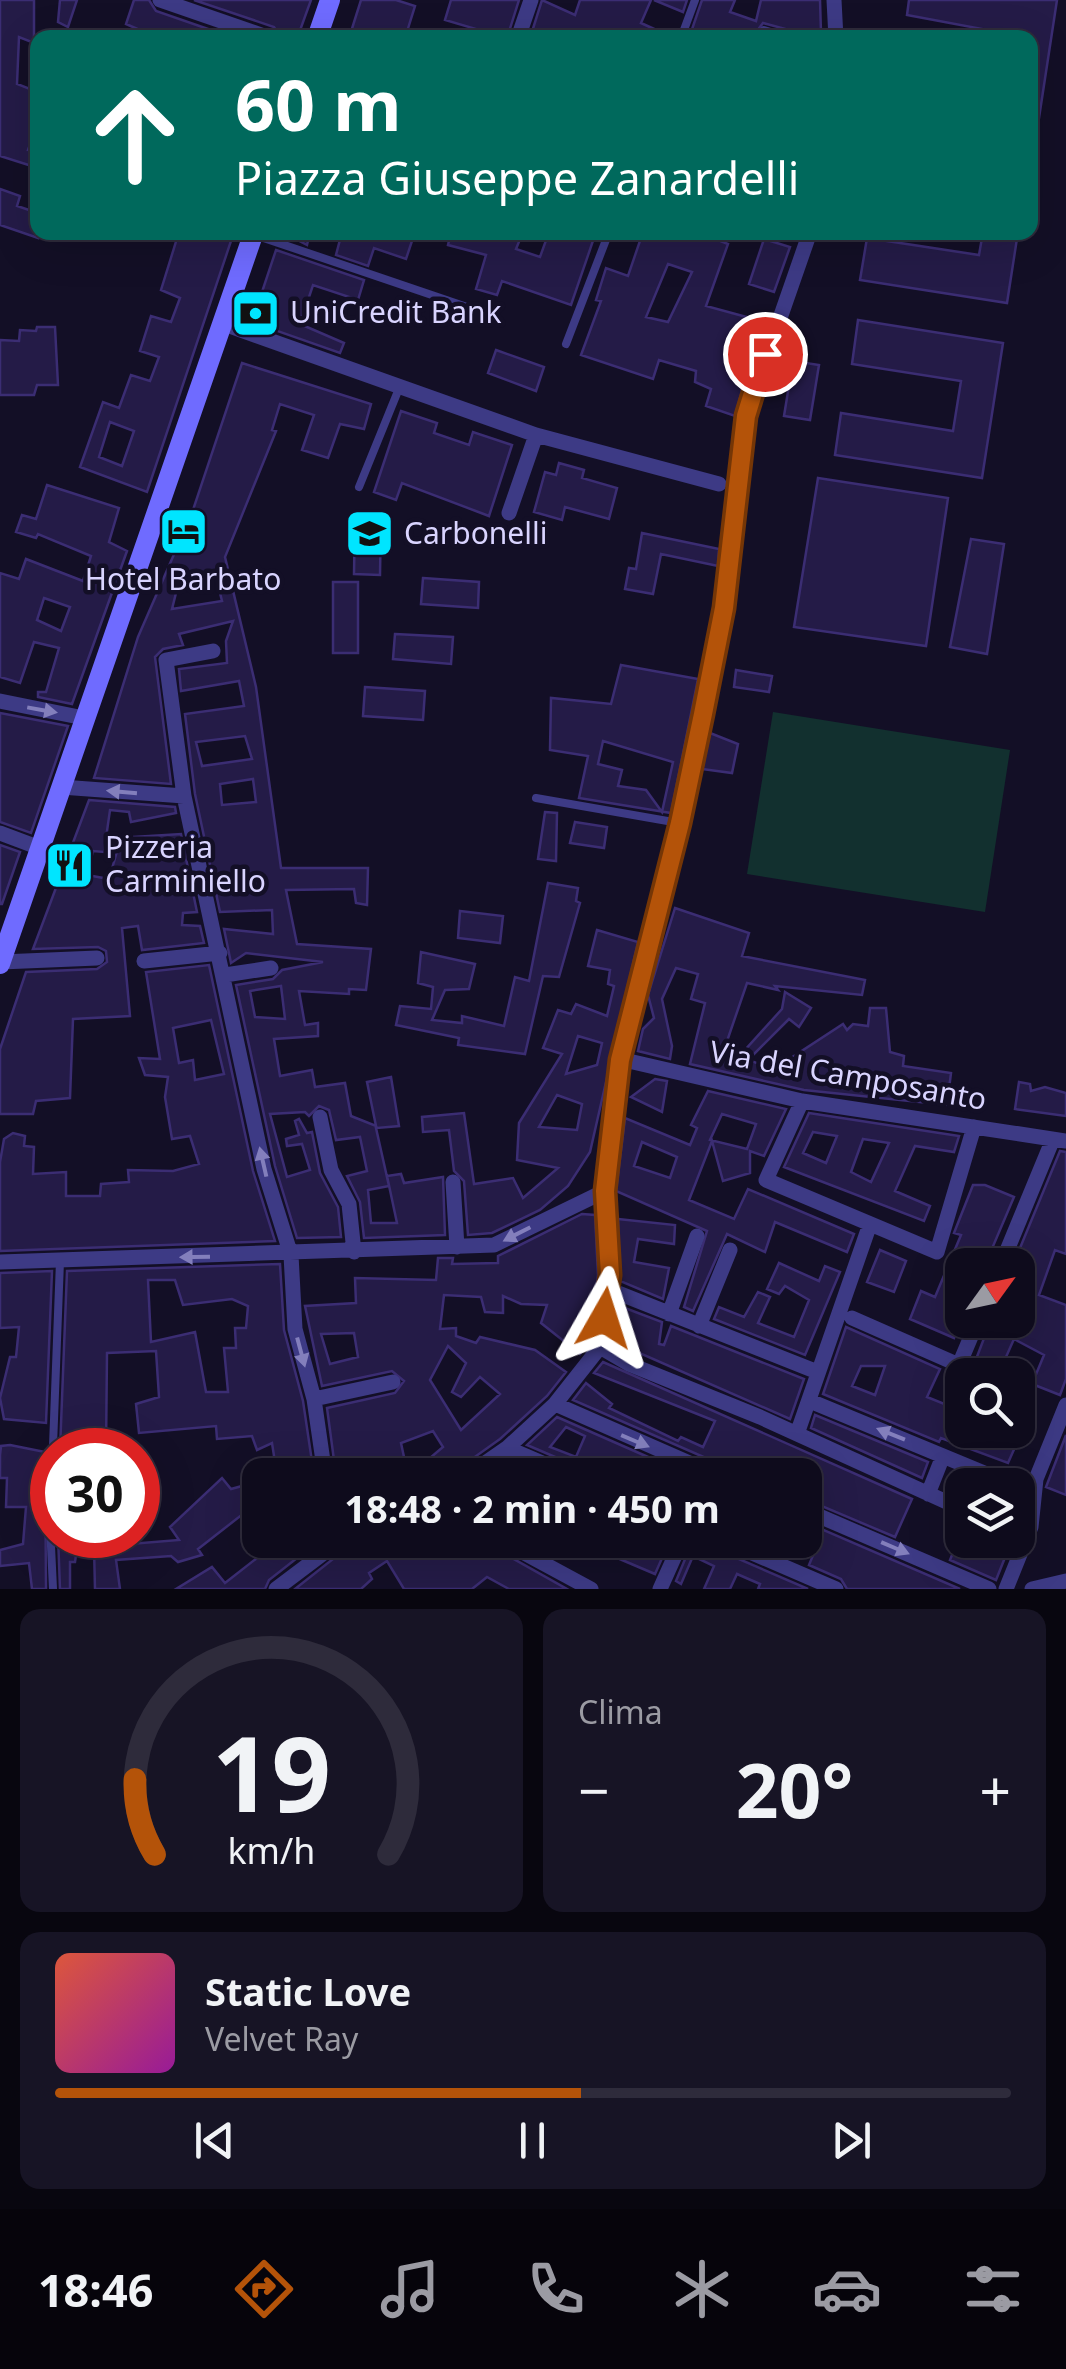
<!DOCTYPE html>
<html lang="it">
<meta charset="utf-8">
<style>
body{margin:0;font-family:"Noto Sans",sans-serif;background:#171425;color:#f1f3f6;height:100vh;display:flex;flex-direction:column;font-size:38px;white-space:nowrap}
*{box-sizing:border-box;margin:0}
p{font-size:32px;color:#9b9ba3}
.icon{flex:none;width:55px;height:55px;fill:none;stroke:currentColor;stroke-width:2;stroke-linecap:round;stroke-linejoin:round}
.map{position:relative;height:1589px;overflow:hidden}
.side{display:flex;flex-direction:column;gap:20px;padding:20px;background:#08060f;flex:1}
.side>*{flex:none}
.guide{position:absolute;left:30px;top:30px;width:1008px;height:210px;border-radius:20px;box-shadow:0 10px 40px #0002,0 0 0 2px #2e2b3b;background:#00695c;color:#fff;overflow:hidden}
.needle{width:65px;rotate:57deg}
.controls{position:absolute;left:945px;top:1248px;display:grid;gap:20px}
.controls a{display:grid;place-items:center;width:90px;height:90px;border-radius:20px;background:#0e0b1c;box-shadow:0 10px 40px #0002,0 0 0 2px #2e2b3b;font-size:50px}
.speed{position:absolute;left:30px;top:1428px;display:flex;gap:20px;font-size:50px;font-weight:700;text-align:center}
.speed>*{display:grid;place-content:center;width:130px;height:130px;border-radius:50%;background:#0e0b1c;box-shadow:0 10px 40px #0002,0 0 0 2px #2e2b3b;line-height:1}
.speed .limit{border:15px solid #d22;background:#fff;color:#111}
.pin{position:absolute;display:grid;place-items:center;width:85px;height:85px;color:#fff;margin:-42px;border:5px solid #fff;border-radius:50%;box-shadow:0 2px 10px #0007}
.me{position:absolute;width:110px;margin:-55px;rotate:6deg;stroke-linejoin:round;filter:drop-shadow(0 0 8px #0008)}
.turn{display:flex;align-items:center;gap:35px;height:210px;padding:0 40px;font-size:45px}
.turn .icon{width:130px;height:130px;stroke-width:2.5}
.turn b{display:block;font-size:70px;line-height:85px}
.big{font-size:75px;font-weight:700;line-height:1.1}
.side .widget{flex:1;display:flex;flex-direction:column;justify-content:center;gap:15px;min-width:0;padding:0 35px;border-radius:20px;background:#171425}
.side .dial{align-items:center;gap:0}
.dial svg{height:260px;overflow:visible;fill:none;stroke:#2e2b3b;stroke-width:7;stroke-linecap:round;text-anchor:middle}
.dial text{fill:#f1f3f6;stroke:none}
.song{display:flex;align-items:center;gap:30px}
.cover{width:120px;height:120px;border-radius:15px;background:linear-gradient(135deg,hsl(10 70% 55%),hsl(300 70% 35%))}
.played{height:10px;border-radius:5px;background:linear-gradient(90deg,#b45309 55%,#2e2b3b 55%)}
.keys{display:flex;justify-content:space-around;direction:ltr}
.heat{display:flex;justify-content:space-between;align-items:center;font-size:55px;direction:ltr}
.side .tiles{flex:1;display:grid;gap:20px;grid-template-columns:1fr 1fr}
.widget:last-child{grid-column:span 2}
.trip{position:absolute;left:242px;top:1458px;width:580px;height:100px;border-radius:20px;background:#0e0b1c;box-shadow:0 10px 40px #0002,0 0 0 2px #2e2b3b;font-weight:700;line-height:100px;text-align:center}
.tab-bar{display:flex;height:160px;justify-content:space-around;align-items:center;background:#06040b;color:#9b9ba3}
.tab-bar .icon{width:70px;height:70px}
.tab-bar .on{color:#b45309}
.tab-bar b{font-size:45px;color:#f1f3f6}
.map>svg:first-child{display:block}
</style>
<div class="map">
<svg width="1066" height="1589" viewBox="0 0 1066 1589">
<rect width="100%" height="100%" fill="#130f26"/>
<!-- green -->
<path fill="#12302f" d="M773,712L1010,750L985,912L747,874Z"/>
<!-- building -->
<path fill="#241b47" stroke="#3b2d73" stroke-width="2.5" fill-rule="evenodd" d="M0,0H34V43L19,37L17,84L38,92V123L28,150L38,153V168L0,156Z
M60,0H77L68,27L58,22Z
M134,0H149L156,11L234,38H158L126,24Z
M194,0H311L298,36L292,34L291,38H281L274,27Z
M361,0H396L415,6L405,38H349Z
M451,0H519L507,38H473L476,29L445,20Z
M542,0L575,15L580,0H651L641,23L674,38H530Z
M654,0H687L683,12Z
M702,0H735L730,12L756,21L761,0H820L821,33L812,30L810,38H798L793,31L763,23L757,31L763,38H689Z
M909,0H1057L1037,131L1030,130V38L907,15Z
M0,189L20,196L17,206L38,213V238L0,225Z
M179,232H234L147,492L80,467L103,402L119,408L131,375L150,381L159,357L140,351L151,316L171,322L180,298L161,290ZM110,422L134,431L122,466L99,457Z
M282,232H310L307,245Z
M342,232H415L406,259L374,248L368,266L336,255Z
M451,232L483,237L485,232H523L516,249L540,257L549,232H596L571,305L502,281L497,295L476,289L486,255L448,245Z
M643,232H698L728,244L706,306L761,321L735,416L706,406L711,389L695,382L696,371L659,360L653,379L581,355L601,301L596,300L606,268L628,276ZM668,264L692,272L668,322L646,317Z
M983,232H1018L1007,303L860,280L867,238L979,255Z
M764,239L790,247L774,292L749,284Z
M276,250L364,280L358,300L313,285L300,324L344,343L340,353L252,322Z
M858,320L1003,343L982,478L835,455L841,413L953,431L961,381L852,364Z
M37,327H55L58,385H37L34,395H0V340L19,341L20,330L36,331Z
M496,350L544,367L536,391L488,373Z
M793,361L819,365L810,420L784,416Z
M242,363L371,404L364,429L340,424L328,458L302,450L314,415L280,404L272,430L276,431L225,557L256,687L281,868H368L367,905L356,903L354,889L286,890L297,944L371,949L366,990L349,989V994L299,991L305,1025L318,1023V1036L274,1039L280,1076L312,1070L315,1087L345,1083L351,1116L376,1126L367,1082L391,1077L399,1126L376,1128L389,1186L368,1190L371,1223H397L387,1176L401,1174L404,1183L443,1177L445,1235L364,1238L360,1202L347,1176L367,1171L360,1137L336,1140L329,1110L319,1106L309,1116L305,1112L270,1114L287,1177L310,1170L302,1144L287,1146L286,1139L299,1135L295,1121L299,1119L307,1133L312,1132L320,1173L338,1207L341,1237L297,1238L275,1166L236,985L273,979L282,970L323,962L246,953L231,963L224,929L273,934L272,910L220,912L195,794L185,714L244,706L239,681L181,691L179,669L227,663L226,641L233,621L179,634L183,645L163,649L155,657L171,784L94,778L138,637L192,513ZM216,577L222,601L172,609L178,585ZM245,736L252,759L202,766L196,742ZM253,779L256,802L222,805L220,784ZM281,986L285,1019L255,1017L250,991Z
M401,411L437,423L434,433L469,445L473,432L512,445L489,516L402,483L396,500L374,492Z
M559,463L584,470L582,478L617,488L609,519L565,507L562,520L534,512L545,472L556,475Z
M818,478L948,498L926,646L794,627Z
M47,485L119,508L109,542L127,551L72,704L38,697V692H46L59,648L34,642L20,683L0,677V573L19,579L26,559L83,581L91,556L38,534L36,538L16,532L22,515L36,519ZM44,598L70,607L61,631L37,620Z
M355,513L381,514L380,575L354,574Z
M642,533L719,549L718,566L661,554L653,594L625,589L629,568L636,569Z
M971,539L1004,544L987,654L950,647Z
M423,578L479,582L478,608L421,604Z
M333,582H358V653H333Z
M395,634L453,637L451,664L393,659Z
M621,665L698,679L671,813L579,798L588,756L550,750L551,698L611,704ZM603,741L673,762L662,812L646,790L618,786L622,770L598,764Z
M736,670L772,676L769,692L734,687Z
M365,687L425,691L423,720L363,716Z
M0,713L68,726L31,833L0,822Z
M710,733L738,744L732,773L702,769Z
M89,800L175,807L176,813L131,822L129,812L110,810L104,852L93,851L87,875L109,879L118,848H135L134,837L181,834L197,912L183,913L182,925L200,926L204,943L142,950L138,926L122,928L130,1016L73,1019L70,1098L36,1101L33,1114H0V1049L26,972L97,969L107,962L106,951L98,947L33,949Z
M545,812L557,813L556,861L538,859Z
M575,822L607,827L604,848L570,843Z
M0,845L20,852L2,904H0Z
M548,883L578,888L576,901L580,903L559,977L543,976L525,1054L458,1045L459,1038L396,1025L400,1006L431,1009L433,987L418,983L421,952L475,964L469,989L445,990L432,1020L462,1023V1016L504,1026L515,977L529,981Z
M675,908L749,933L742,956L865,980L862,995L775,986L778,990L747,983L725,1047L743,1052L782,1009L785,992L811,1008L799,1027L789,1019L748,1060L774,1069L843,1024L847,1030L853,1024L868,1026L870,1008H886L890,1052L904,1056L903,1066L951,1073L947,1105L804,1090L690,1064L705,1003L691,999L698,974L676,968L662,999L672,1046L670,1059L638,1051L643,1029L654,1018L648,995Z
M460,911L503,916L500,943L458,938Z
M597,930L638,942L590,1152L568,1186L540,1210L492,1233L468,1235L464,1181L454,1171L449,1130L423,1132L422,1117L464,1113L474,1184L513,1178L523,1198L558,1168L517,1160L519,1123L562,1054L543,1048L558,1010L571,1014L576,1004L607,1016L614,986L608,984L610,970L588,966ZM578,1036L602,1043L597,1065L566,1074ZM557,1095L582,1104L577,1130L539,1127Z
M209,965L253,1171L275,1241L0,1251V1162L4,1139L13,1133L25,1136L24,1146L34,1147L33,1174L66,1172V1196H100L101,1184L129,1182L128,1170L173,1171L199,1164L190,1136L172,1139L165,1097L168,1077L145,1075L139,1058L160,1059L146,972ZM211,1020L224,1074L195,1080L193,1060L179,1063L173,1028Z
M655,1079L667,1081L662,1112L631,1097Z
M1019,1082L1030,1084L1031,1091L1045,1087L1066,1093V1116L1015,1109Z
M708,1091L786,1109L764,1156L750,1151V1173L723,1181L712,1141L689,1200L734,1219L748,1189L854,1234L847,1252L775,1222L765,1252L727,1234L693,1311L684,1307L707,1231L616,1191L625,1118L690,1145L697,1128L691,1125ZM722,1114L756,1124L747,1149L710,1140ZM642,1142L677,1157L670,1178L634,1166Z
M809,1113L959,1136L954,1152L915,1146L895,1191L930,1206L924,1221L784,1167ZM813,1132L837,1136L826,1163L803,1153ZM863,1139L889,1143L871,1182L851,1172Z
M1060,1151L1066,1152V1254L1055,1250L1039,1295L1066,1305V1379L1060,1395L1032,1384L1044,1355L1014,1339L998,1375H970L991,1320H1018V1265H1013Z
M973,1185H985L1014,1197L985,1265H962V1317L954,1338L910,1319L921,1291L935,1297L961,1235L954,1233Z
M582,1214L595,1215L598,1275L589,1342L580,1354L541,1323L547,1305L521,1304L503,1296V1313L485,1312L481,1297L444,1295L440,1329L456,1328V1336L476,1343L480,1337L535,1350L566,1372L547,1396L500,1439L462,1466L457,1475H410L443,1447L433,1431L401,1443L407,1471L399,1475H378L377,1470L336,1475L327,1408L395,1393L404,1381L392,1371L322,1386L305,1306L356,1303L355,1278L436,1280L438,1258H453L452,1264L498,1263V1256ZM354,1333L358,1357L330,1364L321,1334ZM448,1346L466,1363L452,1392L461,1397L480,1377L500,1394L461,1430L430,1380Z
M618,1219L675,1225L674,1244L638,1239L634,1262L669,1268L663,1299L620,1281Z
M880,1250L906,1261L894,1292L867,1282Z
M779,1263L819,1281L825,1266L840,1272L805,1355L714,1319L719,1307L744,1317L758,1292L770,1297L758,1323L794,1337L809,1300L785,1286L779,1294L767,1289Z
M280,1264L284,1330L303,1401L314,1475H277L272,1443L257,1450L252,1436L217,1439L216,1426L139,1433L136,1404L159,1397L156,1351L107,1353L106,1450H60L67,1271ZM148,1280H175L183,1305L232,1299L248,1306L246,1328H235L236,1348H224L228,1392H206L195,1332L151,1342Z
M52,1271L46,1423L4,1419L0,1398L10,1357H16L19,1327L0,1328V1273Z
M617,1305L662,1322L659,1344L664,1345L671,1326L804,1379L790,1419L612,1341Z
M846,1327L940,1369L927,1397L962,1411V1430H1008L1020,1436L1008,1463L941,1438L939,1442L823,1394ZM861,1366H885L875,1395L852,1386Z
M603,1362L912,1499L895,1537L805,1499V1475H728L722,1465L573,1400L586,1383L612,1404L609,1408L678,1441L681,1437L703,1447L715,1421L594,1373Z
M815,1415L928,1462L922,1478L811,1428Z
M557,1417L689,1475H581L574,1465L527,1445ZM566,1427L585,1436L576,1457L550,1447Z
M1066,1435V1495L1046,1487Z
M10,1445L45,1452L46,1589H32L29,1563L0,1566V1550L23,1544L26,1507H6L7,1478H0V1455L1,1446Z
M508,1461L541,1475H488Z
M222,1478L231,1489L260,1481V1526L248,1510L198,1549L202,1555L178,1562L171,1556L116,1560L120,1589H95L94,1547L179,1540L170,1527Z
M805,1522L960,1589H847L841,1579L809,1565L818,1543L805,1538Z
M58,1535H79L75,1562H70V1589H60Z
M280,1540H320L269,1580L265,1589H176L212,1567L225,1583Z
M357,1540H480L567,1589H509L487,1577L472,1589H404L387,1561L369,1573L372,1579L361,1589H295Z
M575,1540H670L655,1574Z
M693,1540H711L718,1550L808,1589H758L760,1584L737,1574L730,1589H704L714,1566L693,1556L681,1584L676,1581Z
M958,1540H1012L996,1580L950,1560Z"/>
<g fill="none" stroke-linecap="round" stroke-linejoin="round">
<!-- lane -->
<path stroke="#3d3a85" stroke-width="8" d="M764,30L791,38
M681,38L695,0
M255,235L473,309
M566,344L609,232
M359,487L400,386
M536,798L679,823
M53,1589L50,1525L60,1261"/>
<!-- street -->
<path stroke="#3d3a85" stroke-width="15" d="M160,0L270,38
M834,0L836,38
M518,38L531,0
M221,323L536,435L719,484
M509,513L536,435
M213,651L166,660L184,796L264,1169L291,1255L295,1329L314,1399L325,1475
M0,701L84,718
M61,787L184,796
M0,833L40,848
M144,961L220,953
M1,962L97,958
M225,975L271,968
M620,1059L802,1101L1066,1141
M802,1101L766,1180L937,1252L974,1127
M320,1117L331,1170L349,1204L354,1252
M453,1182L457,1247
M0,1262L494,1245L605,1191
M1001,1265L1053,1139
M608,1289L815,1371
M669,1314L697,1236
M852,1318L959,1365L978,1320
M699,1326L730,1250
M600,1347L629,1364L760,1417L962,1509
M314,1399L393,1382
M810,1401L1013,1485
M555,1404L717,1475
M797,1434L870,1224
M507,1448L570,1475
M468,1475L507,1448L555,1404L600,1347L609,1275L605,1191L620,1059L680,823L724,608L746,416L810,232
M928,1494L943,1456
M805,1510L989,1589
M500,1540L591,1589
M722,1540L836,1589
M276,1589L341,1540
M660,1589L682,1540
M1006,1589L1031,1527L1036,1479L1066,1405
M1032,1589L1066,1581"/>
<!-- secondary -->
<path stroke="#6f6bff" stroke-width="20" d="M317,38L330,0
M0,964L254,232"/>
</g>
<!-- one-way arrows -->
<defs><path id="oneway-solid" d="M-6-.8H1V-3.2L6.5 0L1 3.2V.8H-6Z" transform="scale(2.5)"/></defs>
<g fill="#837fbc">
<use href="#oneway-solid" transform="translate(42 710) rotate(10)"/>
<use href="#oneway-solid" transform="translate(122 792) rotate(-175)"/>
<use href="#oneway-solid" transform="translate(263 1162) rotate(-103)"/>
<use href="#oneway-solid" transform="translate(517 1234) rotate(153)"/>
<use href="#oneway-solid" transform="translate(195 1257) rotate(179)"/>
<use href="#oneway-solid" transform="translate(301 1352) rotate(75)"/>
<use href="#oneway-solid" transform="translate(891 1434) rotate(-158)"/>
<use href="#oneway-solid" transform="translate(635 1441) rotate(23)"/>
<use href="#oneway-solid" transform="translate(895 1548) rotate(23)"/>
</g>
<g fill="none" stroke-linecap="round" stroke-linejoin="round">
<defs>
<path id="route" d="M604,1318L610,1275L605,1191L620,1060L680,823L703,714L724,608L746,416L765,354"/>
</defs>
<!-- route casing -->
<use href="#route" stroke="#753606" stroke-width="25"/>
<!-- route -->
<use href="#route" stroke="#b45309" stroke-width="18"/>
</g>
<!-- icons -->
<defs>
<symbol id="bank-square" viewBox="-11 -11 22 22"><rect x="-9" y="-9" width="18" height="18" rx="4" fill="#00e5ff" stroke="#130f26"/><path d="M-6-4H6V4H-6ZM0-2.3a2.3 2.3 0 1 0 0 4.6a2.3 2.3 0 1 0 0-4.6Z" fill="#111"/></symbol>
<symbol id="hotel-square" viewBox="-11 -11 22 22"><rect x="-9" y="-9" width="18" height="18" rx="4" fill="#00e5ff" stroke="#130f26"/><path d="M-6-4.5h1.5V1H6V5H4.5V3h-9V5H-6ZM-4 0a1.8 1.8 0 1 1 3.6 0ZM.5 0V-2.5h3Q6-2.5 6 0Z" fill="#111"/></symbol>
<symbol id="school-square" viewBox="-11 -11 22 22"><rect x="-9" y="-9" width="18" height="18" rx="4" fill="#00e5ff" stroke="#130f26"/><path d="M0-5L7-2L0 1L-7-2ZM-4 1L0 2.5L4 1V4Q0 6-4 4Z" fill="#111"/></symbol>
<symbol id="restaurant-square" viewBox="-11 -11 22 22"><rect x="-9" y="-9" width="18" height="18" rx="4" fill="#00e5ff" stroke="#130f26"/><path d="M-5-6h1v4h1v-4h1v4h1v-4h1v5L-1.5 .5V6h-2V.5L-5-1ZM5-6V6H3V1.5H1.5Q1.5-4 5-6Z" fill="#111"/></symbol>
</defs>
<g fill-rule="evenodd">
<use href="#bank-square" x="228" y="286" width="55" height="55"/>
<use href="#hotel-square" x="156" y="504" width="55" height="55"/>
<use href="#school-square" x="342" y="506" width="55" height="55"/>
<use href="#restaurant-square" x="42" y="838" width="55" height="55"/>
</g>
<g text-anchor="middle" stroke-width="9" stroke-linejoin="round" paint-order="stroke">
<!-- poi labels -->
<g font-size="30" fill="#d9d4ff" stroke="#130f26" text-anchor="start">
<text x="290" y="323">UniCredit Bank</text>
<text x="404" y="544">Carbonelli</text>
<text x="183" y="590" text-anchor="middle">Hotel Barbato</text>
<text x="105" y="858">Pizzeria<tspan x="105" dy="34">Carminiello</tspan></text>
</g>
<!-- street labels -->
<g font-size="30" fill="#d9d4ff" stroke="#130f26">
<text transform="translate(848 1076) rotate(10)" y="10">Via del Camposanto</text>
</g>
</g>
</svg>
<div class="controls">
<a><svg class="needle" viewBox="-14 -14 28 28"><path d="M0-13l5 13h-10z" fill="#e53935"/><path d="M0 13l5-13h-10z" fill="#9b9ba3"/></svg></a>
<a><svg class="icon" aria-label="search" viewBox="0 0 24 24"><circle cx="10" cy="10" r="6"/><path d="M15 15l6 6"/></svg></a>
<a><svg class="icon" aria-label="layers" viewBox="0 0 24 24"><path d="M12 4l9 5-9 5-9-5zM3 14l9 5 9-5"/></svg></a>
</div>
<div class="speed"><div class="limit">30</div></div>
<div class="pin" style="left:765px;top:354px;background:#d93025"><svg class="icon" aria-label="arrive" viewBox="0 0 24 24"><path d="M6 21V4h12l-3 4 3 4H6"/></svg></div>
<svg class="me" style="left:604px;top:1318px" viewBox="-20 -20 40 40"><path d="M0-17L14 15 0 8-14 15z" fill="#b45309" stroke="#fff" stroke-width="4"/></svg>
<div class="trip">18:48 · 2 min · 450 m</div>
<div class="guide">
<div class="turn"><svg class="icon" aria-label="ahead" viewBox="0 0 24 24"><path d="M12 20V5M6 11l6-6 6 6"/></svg><div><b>60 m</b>Piazza Giuseppe Zanardelli</div></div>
</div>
</div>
<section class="side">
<div class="tiles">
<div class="widget dial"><svg viewBox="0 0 100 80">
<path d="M14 69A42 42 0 1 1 86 69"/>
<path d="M14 69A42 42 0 0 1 8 46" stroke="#b45309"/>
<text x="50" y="56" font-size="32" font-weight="700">19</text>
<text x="50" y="72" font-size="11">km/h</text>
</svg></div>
<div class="widget"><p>Clima</p>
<div class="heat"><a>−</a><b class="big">20°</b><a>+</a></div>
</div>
<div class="widget">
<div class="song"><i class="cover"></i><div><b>Static Love</b><p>Velvet Ray</p></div></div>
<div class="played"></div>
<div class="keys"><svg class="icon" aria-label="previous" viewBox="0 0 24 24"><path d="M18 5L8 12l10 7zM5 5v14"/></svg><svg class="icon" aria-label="pause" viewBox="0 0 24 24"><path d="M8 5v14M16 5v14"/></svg><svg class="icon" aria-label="next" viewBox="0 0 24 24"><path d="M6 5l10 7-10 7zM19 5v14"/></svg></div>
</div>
</div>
</section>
<nav class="tab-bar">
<b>18:46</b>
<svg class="icon on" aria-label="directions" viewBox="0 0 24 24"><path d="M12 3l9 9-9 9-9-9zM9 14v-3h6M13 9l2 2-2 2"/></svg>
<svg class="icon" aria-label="music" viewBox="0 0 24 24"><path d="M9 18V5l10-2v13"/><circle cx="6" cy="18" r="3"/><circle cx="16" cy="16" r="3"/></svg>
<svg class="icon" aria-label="phone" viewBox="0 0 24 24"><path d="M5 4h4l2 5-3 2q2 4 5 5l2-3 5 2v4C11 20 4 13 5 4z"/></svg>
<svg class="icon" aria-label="climate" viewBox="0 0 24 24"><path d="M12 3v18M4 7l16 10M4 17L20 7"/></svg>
<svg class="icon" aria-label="car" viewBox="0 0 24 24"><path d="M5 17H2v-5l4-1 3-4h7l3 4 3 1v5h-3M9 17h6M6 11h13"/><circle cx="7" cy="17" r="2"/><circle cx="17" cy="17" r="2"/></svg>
<svg class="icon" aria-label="filters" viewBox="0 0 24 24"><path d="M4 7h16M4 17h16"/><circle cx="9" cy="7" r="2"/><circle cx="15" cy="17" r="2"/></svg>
</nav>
